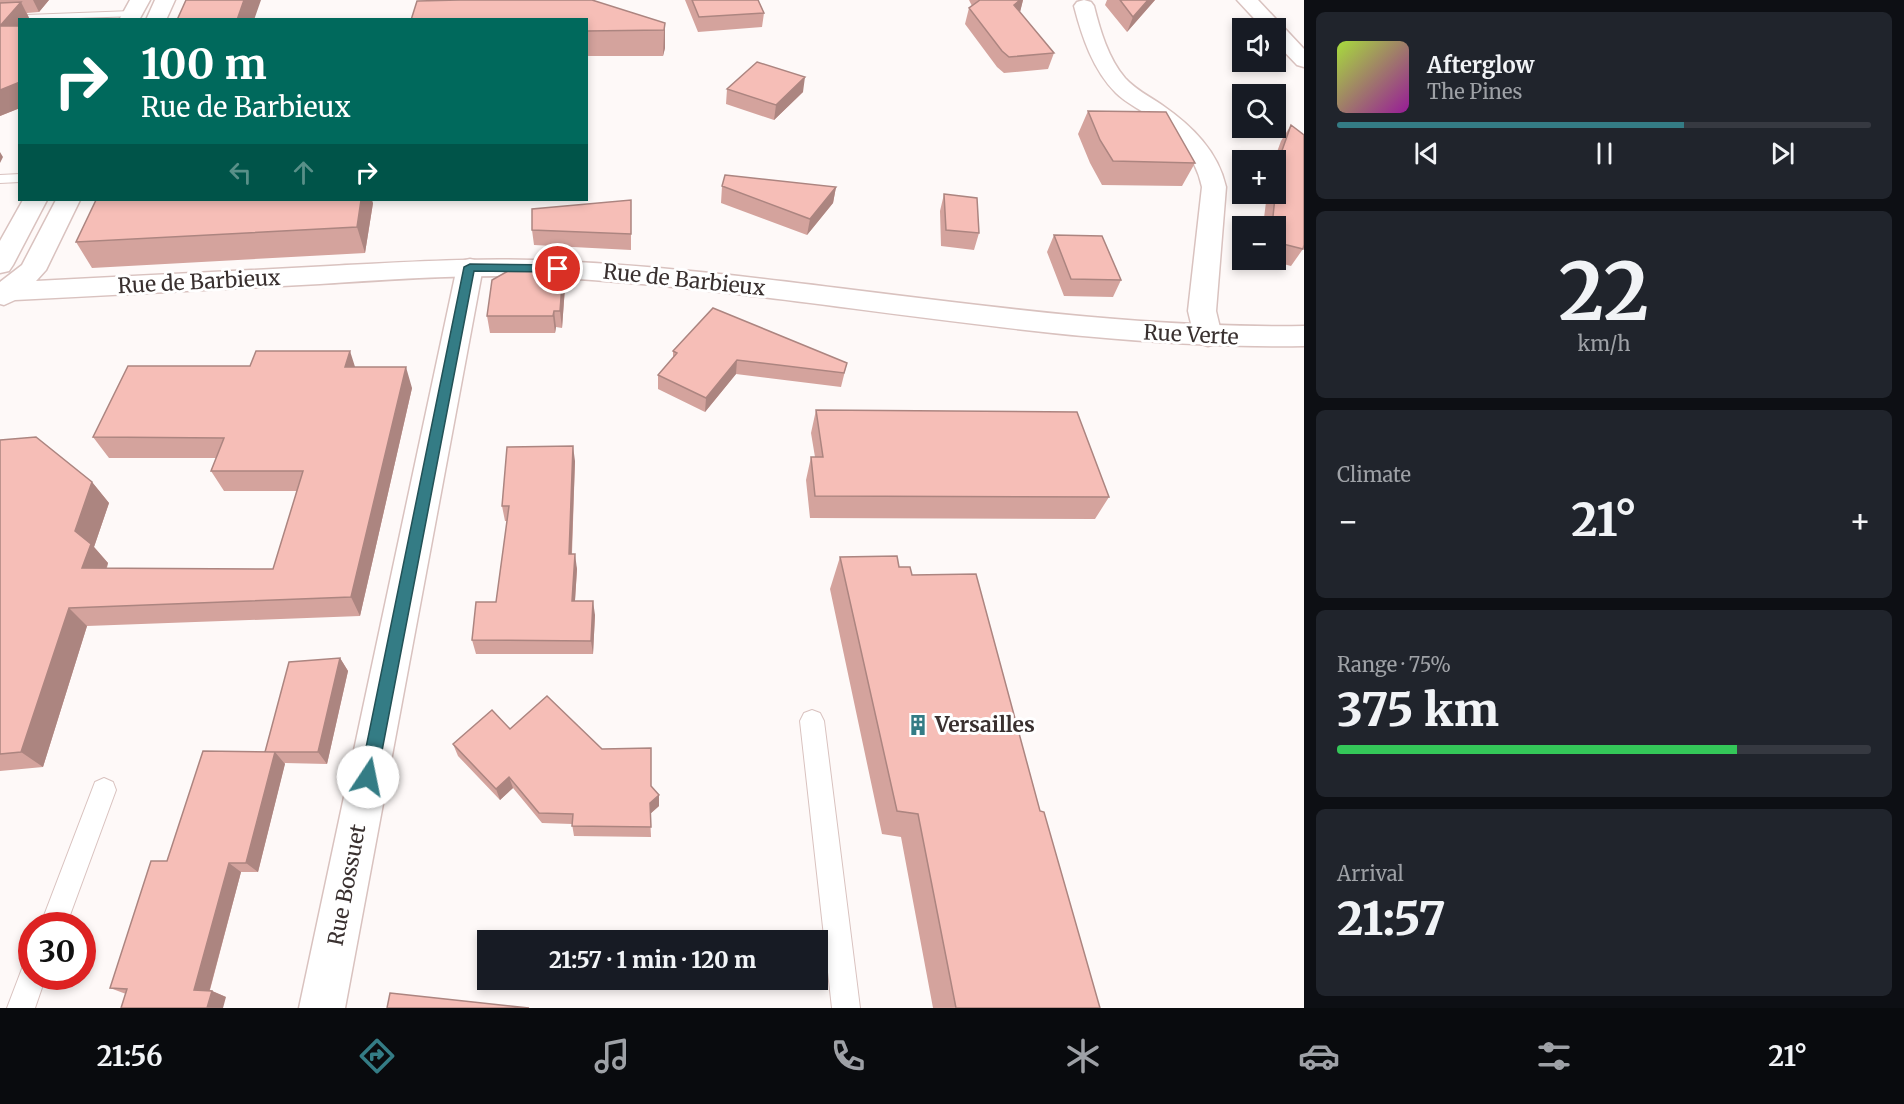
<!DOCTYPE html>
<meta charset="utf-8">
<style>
body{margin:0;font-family:Merriweather,serif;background:#20242c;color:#f1f3f6;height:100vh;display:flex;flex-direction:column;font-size:22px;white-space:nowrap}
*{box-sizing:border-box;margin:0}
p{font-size:20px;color:#9ea1a6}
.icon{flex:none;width:33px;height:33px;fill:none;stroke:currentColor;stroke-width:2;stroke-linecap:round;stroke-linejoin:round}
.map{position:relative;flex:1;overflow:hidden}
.panel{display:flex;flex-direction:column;gap:12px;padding:12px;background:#0d0f14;width:600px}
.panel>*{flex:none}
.hud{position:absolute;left:18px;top:18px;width:570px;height:183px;border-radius:0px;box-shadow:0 3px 9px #0003;background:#00695c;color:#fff;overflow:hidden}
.tools{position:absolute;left:1232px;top:18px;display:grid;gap:12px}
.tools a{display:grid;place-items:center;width:54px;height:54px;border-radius:0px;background:#171b24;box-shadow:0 3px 9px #0003;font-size:30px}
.speed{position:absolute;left:18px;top:912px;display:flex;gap:12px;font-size:30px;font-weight:700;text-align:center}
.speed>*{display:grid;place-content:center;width:78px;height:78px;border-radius:50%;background:#171b24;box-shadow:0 3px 9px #0003;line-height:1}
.speed .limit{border:9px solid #d22;background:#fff;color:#111}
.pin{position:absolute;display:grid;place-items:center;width:51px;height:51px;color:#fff;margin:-26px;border:3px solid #fff;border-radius:50%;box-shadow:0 2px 6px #0007}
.me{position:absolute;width:66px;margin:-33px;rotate:11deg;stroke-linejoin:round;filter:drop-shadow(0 0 4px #0008)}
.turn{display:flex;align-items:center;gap:21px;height:126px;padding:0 24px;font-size:27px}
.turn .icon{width:78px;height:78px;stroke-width:2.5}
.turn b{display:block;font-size:42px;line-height:51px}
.lanes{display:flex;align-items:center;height:57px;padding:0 24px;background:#0003;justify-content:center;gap:30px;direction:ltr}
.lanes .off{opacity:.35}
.big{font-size:45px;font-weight:800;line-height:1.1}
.panel .card{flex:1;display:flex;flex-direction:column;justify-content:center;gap:9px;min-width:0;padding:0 21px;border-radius:9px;background:#20242c}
.panel .dial{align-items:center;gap:0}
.dial b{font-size:78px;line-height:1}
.song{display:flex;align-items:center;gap:18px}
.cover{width:72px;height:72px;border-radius:9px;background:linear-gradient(135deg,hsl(80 70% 55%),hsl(300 70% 35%))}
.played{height:6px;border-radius:3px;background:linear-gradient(90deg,#347c85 65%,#363941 65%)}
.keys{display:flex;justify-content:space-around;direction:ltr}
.heat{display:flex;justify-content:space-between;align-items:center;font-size:33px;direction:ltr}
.charge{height:9px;border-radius:4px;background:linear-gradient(90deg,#34c759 75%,#363941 0)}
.trip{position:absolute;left:477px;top:930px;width:351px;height:60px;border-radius:0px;background:#171b24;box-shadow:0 3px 9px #0003;font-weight:800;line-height:60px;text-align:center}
.dock{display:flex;height:96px;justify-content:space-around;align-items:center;background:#090b0e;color:#9ea1a6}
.dock .icon{width:42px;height:42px}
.dock .on{color:#347c85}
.dock b{font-size:27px;color:#f1f3f6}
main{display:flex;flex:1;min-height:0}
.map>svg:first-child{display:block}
</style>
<main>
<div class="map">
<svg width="1304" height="1008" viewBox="0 0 1304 1008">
<rect width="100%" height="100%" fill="#fef9f8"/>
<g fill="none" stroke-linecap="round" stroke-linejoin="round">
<defs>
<path id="lane" d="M132,11L136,12V16L20,20V22H0V16Z
M20,174V182L0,183V175Z
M812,710L820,713L824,721L860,1008H832L800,721L804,713Z
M104,778L113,782L116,790L66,926H40L95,782Z
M32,963V976H46L35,1008H7L23,966Z"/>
<path id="street" d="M1084,0L1091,2L1094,6C1100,30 1108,58 1125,78C1136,90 1149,96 1162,105C1192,126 1218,151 1226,187L1216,311L1222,336L1218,343L1208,346L1198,343L1194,336L1188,311L1202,187C1195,153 1171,131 1143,112C1134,106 1124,101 1116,93C1093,70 1082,37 1074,6L1077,2Z
M1237,0H1258L1304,49V67L1297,65L1275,42V28H1263Z
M470,259L479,261L483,267L345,1008H299L457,267L461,261Z"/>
<path id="secondary" d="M130,0H150L139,20H119Z
M155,0H175L166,20H146Z
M23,200H47L13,265L9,271L0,273V241Z
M56,200H80L46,270L36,281C134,276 232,271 330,266C406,262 483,257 559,261C808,273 1054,330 1304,326V346C1054,350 809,292 560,278C480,273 400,279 320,284C218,289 117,295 15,300L4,305L0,304V282L22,265Z"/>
</defs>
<!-- lane casing -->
<use href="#lane" stroke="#d9c2bf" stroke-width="2"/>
<!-- street casing -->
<use href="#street" stroke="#d9c2bf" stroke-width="3"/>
<!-- secondary casing -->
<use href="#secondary" stroke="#d9c2bf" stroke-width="3"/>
<!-- lane -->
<use href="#lane" fill="#fff" fill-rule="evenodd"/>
<!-- street -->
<use href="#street" fill="#fff" fill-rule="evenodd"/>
<!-- secondary -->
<use href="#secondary" fill="#fff" fill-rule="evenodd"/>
</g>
<!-- wall -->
<path fill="#d4a39d" d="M0,0H49L39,12L27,13L30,20H20V108L0,116Z
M685,0H758L764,13L762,27L698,32Z
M969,0H1023L1020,12L1054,53L1048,69L1004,73L997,67L965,24L969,8L972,6Z
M1107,0H1155L1127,32L1105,5Z
M586,20L665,23V48L663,56H586Z
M727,89L803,92L774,120L726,104Z
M1088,111L1195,163L1182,186L1102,185L1090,163L1078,134Z
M1291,125L1303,249L1291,266L1268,260H1275V226H1263L1267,194H1275L1274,160L1281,141Z
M722,186L836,187L833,203L807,235L721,203Z
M944,194L979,233L974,250L941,246L940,211Z
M631,200V250L534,245L532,230Z
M373,203L365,253L92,268L76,242Z
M1054,235L1121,280L1113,297L1064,296L1047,252Z
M563,271L565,287L562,328L556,327L555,333H490L487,316Z
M673,351L847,363L841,387L736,374L705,412L658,389V375L673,358Z
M355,367L412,388L360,616L87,626L43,767L0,771V440L92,482L109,503L94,547L108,563L107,568L273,569L297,491H224L211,471L216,458H109L93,437Z
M816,410L1109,497L1095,519L810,518L806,480L811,457H815L811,433Z
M575,461L572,554L577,569L575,601L595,615L593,654H476L472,640L496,602L507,521H505L502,506Z
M840,557L899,567L912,575L1040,811L1100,1008H933L901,837L882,834L830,589Z
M340,658L348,671L327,764L285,763L258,872H241L210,990L226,997L126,994L110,988L167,861L265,752Z
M510,729L602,749L651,786L659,806L650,814L651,837L574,836L572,824L542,823L513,788L500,800L458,756L453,744Z"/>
<!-- shaded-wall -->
<path fill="#ac8580" d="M33,0H49L39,12Z
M244,0H261L254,20H237Z
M1020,0H1023L1020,12L1014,5Z
M1148,0H1155L1127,32L1133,17Z
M21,2L30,20H20V37L0,26Z
M665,23V48L663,56L664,30Z
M805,77L803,92L774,120L776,105Z
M20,82V108L0,116V90Z
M0,152L3,157L0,163Z
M836,187L833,203L807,235L810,219Z
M361,200H372L373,203L365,253L357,227Z
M563,271L565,287L562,328L560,311Z
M554,311L556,327L555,333L553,316Z
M350,351L357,373L345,367Z
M737,360L736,374L705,412L706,398Z
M406,367L412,388L360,616L351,597Z
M573,446L575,461L571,569L569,554Z
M92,482L109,503L94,547L108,563L100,587L82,568L75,531Z
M575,554L577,569L574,615L572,601Z
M593,601L595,615L593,654L591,641Z
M69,608L87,626L43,767L21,752Z
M340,658L348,671L327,764L318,752Z
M275,752L285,764L258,872L246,863Z
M509,777L513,788L500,800L496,789Z
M659,795V806L650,814V803Z
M229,863L241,872L208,996L194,990Z
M212,991L226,997L223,1008H207Z"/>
<!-- building -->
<path fill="#f6beb7" stroke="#ac8580" stroke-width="1.5" d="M186,0H244L237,20H177Z
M460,0H592L665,23L664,30L586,31V20H411L417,1Z
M692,0H758L764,13L699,17Z
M980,0H1020L1014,5L1054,53L1009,57L1002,51L969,8Z
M1120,0H1148L1133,17Z
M21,2L0,26H20V82L0,90V3Z
M757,62L805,77L776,105L727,89Z
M1088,111L1166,112L1195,163L1113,161L1100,140Z
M1291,125L1304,135V245L1303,249L1275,242V226H1272L1279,159Z
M725,175L836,187L810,219L722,186Z
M944,194L977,198L979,233L946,230Z
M96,200H361L357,227L76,242Z
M631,200V234L532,230V209Z
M1054,235L1102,236L1121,280L1071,279Z
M508,271H563L560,311H554L553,316H487L492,280Z
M713,308L847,363L844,373L737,360L706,398L658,375L677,353L673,351Z
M256,351H350L345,367H406L351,597L69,608L21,752L0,754V440L36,437L92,482L75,531L91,544L82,568L273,569L303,471H211L224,438L93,437L128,366H250Z
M816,410L1077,412L1109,497L815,496L811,457H823Z
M573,446L569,554H575L572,601H593L591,641L472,640L476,602H496L509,506H502L507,447Z
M897,556L899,567H910L912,575L976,574L1040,811L1044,812L1100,1008H956L918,814L897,811L840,557Z
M340,658L318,752H265L289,662Z
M547,696L602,749L651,748V786L659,795L650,803L651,827L572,826L573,814L539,813L509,777L496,789L453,744L492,710L510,729Z
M203,751L275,752L246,863H229L194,990L212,991L207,1008H121L127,989L110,988L151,861H167Z
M390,993L529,1008H387Z"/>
<!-- route -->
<path fill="#347c85" stroke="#225156" stroke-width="1.5" d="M470,264L558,265L564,269L558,272L474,271L377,777L374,782L368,785L362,782L360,777L464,267Z"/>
<!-- icons -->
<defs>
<symbol id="building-bare" viewBox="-9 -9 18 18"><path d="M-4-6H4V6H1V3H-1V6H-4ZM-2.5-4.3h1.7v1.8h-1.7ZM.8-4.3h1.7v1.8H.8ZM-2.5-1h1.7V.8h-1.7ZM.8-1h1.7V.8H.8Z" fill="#347c85" stroke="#fff" stroke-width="2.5" paint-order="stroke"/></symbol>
</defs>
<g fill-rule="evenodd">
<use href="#building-bare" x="903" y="710" width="30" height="30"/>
</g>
<g text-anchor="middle" stroke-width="6" stroke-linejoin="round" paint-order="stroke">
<!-- street labels -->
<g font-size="21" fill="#39302f" stroke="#fff">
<text transform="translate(684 280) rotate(6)" y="7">Rue de Barbieux</text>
<text transform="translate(199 282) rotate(-3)" y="7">Rue de Barbieux</text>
<text transform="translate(1191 335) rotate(3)" y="7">Rue Verte</text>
<text transform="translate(347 885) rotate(-79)" y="7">Rue Bossuet</text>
</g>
<!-- poi labels -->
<g font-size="21" font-weight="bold" fill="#39302f" stroke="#fff" text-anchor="start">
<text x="935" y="732">Versailles</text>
</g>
</g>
</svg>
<div class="tools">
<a><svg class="icon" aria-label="sound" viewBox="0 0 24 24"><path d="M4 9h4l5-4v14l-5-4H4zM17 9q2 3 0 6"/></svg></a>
<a><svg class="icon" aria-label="search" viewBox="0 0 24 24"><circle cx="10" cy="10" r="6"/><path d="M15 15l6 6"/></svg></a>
<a>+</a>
<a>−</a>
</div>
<div class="speed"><div class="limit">30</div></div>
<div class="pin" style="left:558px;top:269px;background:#d93025"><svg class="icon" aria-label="arrive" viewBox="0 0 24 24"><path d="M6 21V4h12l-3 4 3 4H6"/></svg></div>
<svg class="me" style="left:368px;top:777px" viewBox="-20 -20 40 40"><circle r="19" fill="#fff"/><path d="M0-13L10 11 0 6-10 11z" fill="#347c85"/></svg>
<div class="trip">21:57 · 1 min · 120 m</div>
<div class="hud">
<div class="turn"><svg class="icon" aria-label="right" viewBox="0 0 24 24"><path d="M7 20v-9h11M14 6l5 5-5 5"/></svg><div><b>100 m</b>Rue de Barbieux</div></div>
<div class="lanes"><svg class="icon off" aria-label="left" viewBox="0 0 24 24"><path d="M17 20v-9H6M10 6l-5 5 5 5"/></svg><svg class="icon off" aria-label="ahead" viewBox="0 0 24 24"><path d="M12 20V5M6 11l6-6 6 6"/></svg><svg class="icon" aria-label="right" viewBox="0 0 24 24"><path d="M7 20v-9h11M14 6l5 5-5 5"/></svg></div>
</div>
</div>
<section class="panel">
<div class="card">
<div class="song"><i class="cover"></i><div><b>Afterglow</b><p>The Pines</p></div></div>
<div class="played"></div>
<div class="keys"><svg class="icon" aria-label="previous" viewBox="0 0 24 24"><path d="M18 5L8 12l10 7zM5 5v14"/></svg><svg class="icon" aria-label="pause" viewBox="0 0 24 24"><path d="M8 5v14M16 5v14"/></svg><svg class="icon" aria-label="next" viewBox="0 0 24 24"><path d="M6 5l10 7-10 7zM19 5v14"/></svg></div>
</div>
<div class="card dial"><b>22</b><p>km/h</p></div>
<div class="card"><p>Climate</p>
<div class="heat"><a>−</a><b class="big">21°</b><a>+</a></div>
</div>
<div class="card"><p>Range · 75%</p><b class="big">375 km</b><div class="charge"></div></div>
<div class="card"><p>Arrival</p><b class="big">21:57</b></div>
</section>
</main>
<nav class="dock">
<b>21:56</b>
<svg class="icon on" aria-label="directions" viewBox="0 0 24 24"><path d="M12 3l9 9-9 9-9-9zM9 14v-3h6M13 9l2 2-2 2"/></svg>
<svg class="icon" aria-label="music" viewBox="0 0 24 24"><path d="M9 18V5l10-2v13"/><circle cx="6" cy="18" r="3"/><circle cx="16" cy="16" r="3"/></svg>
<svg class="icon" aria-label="phone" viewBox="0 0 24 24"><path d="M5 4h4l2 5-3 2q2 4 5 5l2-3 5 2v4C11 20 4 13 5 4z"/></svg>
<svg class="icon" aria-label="climate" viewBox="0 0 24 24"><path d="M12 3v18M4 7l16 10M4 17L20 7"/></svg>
<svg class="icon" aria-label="car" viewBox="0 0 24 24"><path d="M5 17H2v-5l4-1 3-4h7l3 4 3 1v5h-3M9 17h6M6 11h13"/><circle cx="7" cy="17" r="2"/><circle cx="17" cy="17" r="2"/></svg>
<svg class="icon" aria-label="filters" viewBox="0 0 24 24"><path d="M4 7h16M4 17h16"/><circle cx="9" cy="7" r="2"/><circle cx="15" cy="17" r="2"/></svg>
<b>21°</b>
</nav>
